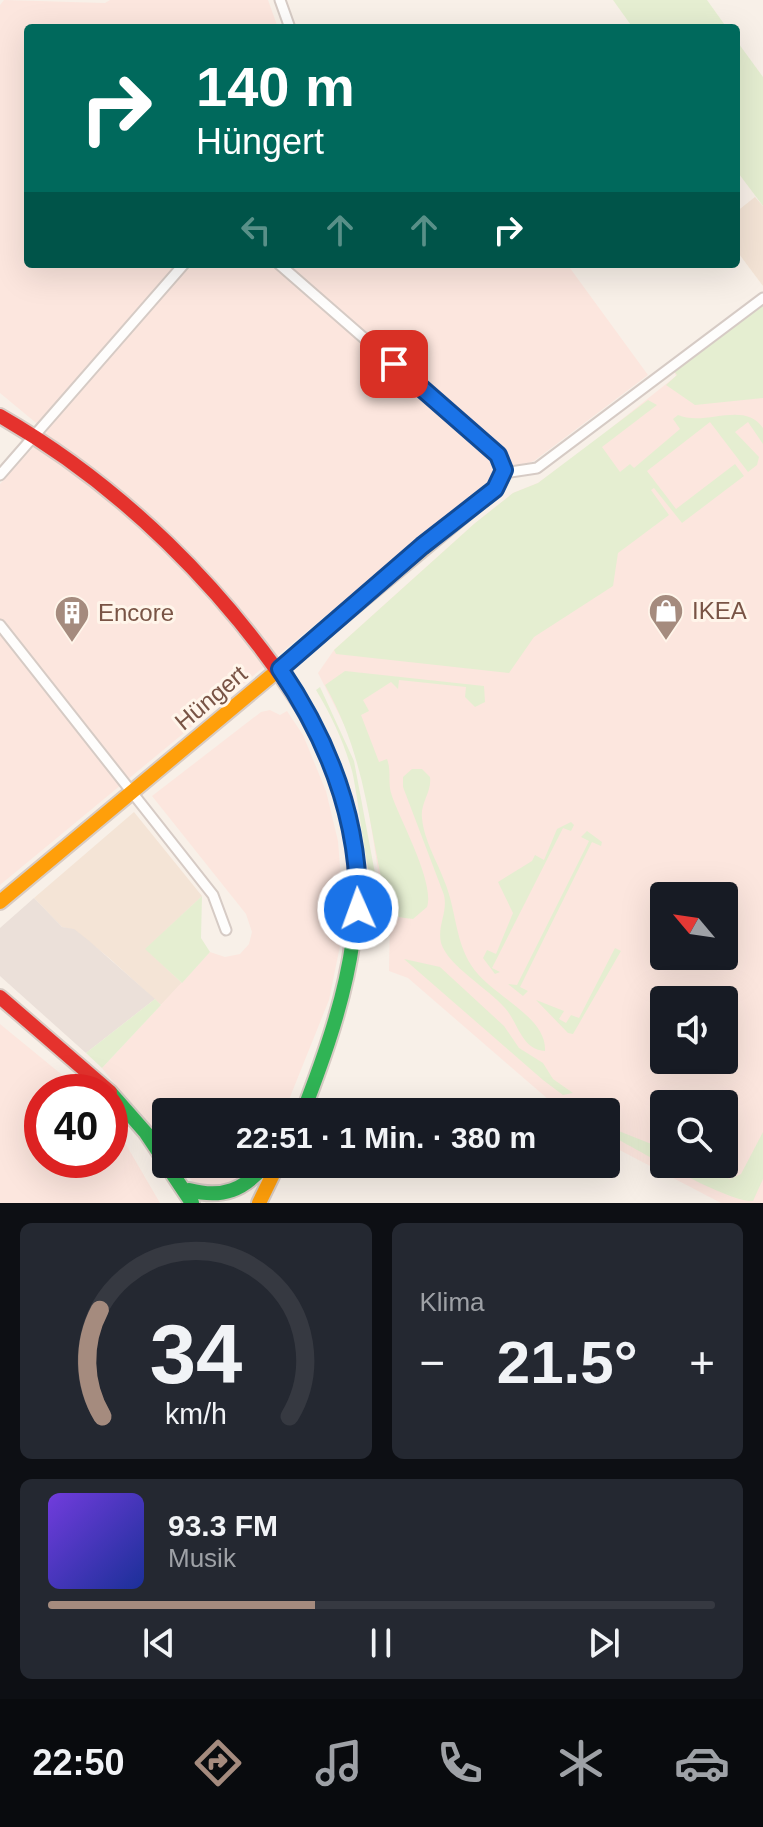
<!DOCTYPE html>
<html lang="de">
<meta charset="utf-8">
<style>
body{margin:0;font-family:Helvetica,sans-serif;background:#242831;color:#f1f3f6;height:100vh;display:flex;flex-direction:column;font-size:30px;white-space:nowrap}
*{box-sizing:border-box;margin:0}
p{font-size:26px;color:#9ea1a6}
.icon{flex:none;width:44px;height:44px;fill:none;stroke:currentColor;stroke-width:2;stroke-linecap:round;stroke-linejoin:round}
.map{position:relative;height:1203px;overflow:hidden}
.panel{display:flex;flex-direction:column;gap:20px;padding:20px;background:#0d0f14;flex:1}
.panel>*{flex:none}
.banner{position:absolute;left:24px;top:24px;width:716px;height:244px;border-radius:8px;box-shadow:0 8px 32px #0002;background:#00695c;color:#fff;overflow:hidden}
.needle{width:52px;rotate:299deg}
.controls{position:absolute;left:650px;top:882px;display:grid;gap:16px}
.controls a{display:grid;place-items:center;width:88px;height:88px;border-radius:8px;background:#171b24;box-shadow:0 8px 32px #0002;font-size:40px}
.speed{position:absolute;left:24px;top:1074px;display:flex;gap:16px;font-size:40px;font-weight:700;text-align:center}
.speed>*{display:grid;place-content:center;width:104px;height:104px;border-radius:50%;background:#171b24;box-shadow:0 8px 32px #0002;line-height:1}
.speed .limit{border:12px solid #d22;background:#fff;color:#111}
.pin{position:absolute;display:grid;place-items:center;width:68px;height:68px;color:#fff;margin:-34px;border-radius:16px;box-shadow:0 4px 12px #0006}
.me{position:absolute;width:88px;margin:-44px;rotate:358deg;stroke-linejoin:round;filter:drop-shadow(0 0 6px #0008)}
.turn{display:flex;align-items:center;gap:28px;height:168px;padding:0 40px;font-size:36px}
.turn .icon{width:104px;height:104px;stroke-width:2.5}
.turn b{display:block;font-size:56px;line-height:68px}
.lanes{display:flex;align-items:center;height:76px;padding:0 40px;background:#0003;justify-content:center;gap:40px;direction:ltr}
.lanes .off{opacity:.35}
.big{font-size:60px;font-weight:700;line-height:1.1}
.panel .widget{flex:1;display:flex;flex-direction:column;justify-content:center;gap:12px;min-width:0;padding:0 28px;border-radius:12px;background:#242831}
.panel .dial{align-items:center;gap:0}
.dial svg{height:208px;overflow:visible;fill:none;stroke:#363941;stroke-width:7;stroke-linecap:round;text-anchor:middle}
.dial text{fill:#f1f3f6;stroke:none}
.song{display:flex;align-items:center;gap:24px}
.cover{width:96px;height:96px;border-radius:12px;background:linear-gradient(135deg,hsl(260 70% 55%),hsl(230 70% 35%))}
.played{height:8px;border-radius:4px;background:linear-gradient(90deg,#a58b7e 40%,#363941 40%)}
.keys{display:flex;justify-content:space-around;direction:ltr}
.heat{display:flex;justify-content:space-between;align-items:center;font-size:44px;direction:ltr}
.panel .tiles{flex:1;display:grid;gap:20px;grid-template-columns:1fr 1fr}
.widget:last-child{grid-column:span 2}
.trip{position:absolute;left:152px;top:1098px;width:468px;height:80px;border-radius:8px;background:#171b24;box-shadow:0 8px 32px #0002;font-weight:700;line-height:80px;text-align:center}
.tab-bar{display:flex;height:128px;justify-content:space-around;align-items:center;background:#090b0e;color:#9ea1a6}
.tab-bar .icon{width:56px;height:56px}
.tab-bar .active{color:#a58b7e}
.tab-bar b{font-size:36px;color:#f1f3f6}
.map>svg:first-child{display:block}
</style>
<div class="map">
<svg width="763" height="1203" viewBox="0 0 763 1203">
<rect width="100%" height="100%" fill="#f8f0e8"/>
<!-- residential -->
<path fill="#f4e4d6" d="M755,197L763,206V286L736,250V212Z
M134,812L202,896L146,949L182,983L161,1005L108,957L74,930L62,927L34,898Z"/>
<!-- commercial -->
<path fill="#fce6de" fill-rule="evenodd" d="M4,0L105,3L110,0H268L278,28H28V264H567L648,375L534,461L496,475L0,885V484L47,432L0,393V5Z
M763,367V1203H721L606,1143V1112H563L408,978L389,971L390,916L380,883L365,787L348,732L318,673L334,650L474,524L513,493L538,483L596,440L676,376L674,371ZM664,896H724V956H664ZM664,1000H724V1060H664ZM664,1104H724V1164H664Z
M270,710L280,715L287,711L303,735L326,791L338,841L343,906L341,941L329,1000L284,1112H166V1149L102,1068L210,952L225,957L240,954L249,944L252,932L246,914L152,796L261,712Z
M0,1024L83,1092H42V1160H110V1117L160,1203H0Z
M176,1164H258L251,1175L223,1190L197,1186Z"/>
<!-- industrial -->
<path fill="#ebe0d9" d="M34,898L62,927L74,929L88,940L155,999L86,1053L0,976V928Z"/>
<!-- green -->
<path fill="#e5eed1" d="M613,0H707L727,28H633Z
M736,40L763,77V206L736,170Z
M763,304V398L695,405L666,385L677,375L674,371Z
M648,400L657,405L602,447L620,472L630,464L634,468L680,429L673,419L678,415C705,427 744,400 763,428V444L748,422L735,432L759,457L757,465L748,472L710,422L647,471L676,509L735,464L744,476L682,523L654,488L651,490L669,515L618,553L613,586L534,637L509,673L336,654L334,650L474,524L513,493L538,483Z
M345,671L484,686L485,702L475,707L465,697L466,687L399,680L398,689L391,682L363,700L369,711L361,715L379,762L387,759C392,772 387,783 392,796C401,822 435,883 427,907L413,919L390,916C368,832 369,764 325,685Z
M320,687L354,761L382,911C368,896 359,799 352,771C344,742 331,715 316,690Z
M412,769H422L430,777C432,792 420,803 422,818C424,842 440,866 447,888C456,914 456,941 471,965C490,996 547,1015 545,1051C521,1049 519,1024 505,1008C489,989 448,966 441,943C437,926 448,912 444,895L403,787V777Z
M571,822L574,825L571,831L563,828L492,968L500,972L495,974L483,958L487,950L496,954L513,913L498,882L532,861L535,855L544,860L557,829Z
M587,831L602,842L601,846L592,842L520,987L528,991L523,996L508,984L517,985L589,841L581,837Z
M202,896L201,938L210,952L182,983L145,949Z
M615,948L621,951L573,1034L568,1033L536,1000L564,1011L559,1019L566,1023L571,1015L579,1018Z
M404,959L440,967L504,1026L519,1048L543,1063L553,1079L573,1093L563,1095L543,1080Z
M155,999L161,1005L102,1068L86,1053Z
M606,1126L664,1149V1164H695L730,1179L741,1174L763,1132V1179L753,1201C728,1203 633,1147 606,1133Z"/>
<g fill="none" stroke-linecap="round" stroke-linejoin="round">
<defs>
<path id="street" d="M280,0L290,28
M279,264L498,455L504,473L537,468L763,298
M0,475L184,264
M0,625L213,895L226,930"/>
<path id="fast" d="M301,705C312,725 324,745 332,766C381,887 348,996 303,1112
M110,1092L146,1133L166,1163
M166,1164L192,1203
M189,1190C223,1199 244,1190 266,1164"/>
<path id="slow" d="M0,902L495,489L504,473
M259,1203L278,1164"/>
<path id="jam" d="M0,416C122,486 224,588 301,705
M0,997L110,1092"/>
</defs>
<!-- street casing -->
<use href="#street" stroke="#d6cbc5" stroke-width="13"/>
<!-- fast casing -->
<use href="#fast" stroke="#d7cbc4" stroke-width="18"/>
<!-- slow casing -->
<use href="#slow" stroke="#d7cbc4" stroke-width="18"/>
<!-- jam casing -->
<use href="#jam" stroke="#d7cbc4" stroke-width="18"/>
<!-- street -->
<use href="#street" stroke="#fefdfc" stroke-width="9"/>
<!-- fast -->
<use href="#fast" stroke="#30b455" stroke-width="14"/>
<!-- slow -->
<use href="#slow" stroke="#ff9f0a" stroke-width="14"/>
<!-- jam -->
<use href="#jam" stroke="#e5322d" stroke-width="14"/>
</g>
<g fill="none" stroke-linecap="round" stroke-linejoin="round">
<defs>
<path id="route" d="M358,909C360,820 329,741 280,669L422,546L495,489L504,470L498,455L394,364"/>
</defs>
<!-- route casing -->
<use href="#route" stroke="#114b97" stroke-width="20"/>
<!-- route -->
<use href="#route" stroke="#1a73e8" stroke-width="14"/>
</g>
<!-- icons -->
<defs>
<symbol id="shop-pin" viewBox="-11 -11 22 30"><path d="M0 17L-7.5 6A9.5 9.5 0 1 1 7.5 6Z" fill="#a58b7e" stroke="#fff5ea"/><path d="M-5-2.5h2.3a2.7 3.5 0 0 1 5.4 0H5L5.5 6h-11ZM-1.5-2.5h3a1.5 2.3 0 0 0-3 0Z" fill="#fff"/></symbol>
<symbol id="building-pin" viewBox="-11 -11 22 30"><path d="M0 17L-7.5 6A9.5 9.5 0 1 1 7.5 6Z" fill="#a58b7e" stroke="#fff5ea"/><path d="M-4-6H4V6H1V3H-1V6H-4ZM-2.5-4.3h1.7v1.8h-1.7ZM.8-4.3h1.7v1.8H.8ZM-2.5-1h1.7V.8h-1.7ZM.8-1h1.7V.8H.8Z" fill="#fff"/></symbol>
</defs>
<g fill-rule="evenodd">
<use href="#shop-pin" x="646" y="591" width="40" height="54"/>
<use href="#building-pin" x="52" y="593" width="40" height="54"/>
</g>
<g text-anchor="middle" stroke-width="6" stroke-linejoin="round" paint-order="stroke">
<!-- poi labels -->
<g font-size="24" fill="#795445" stroke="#fff5ea" text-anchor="start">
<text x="692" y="619">IKEA</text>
<text x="98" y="621">Encore</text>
</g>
<!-- street labels -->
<g font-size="24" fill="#795445" stroke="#fff5ea">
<text transform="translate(211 698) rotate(-40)" y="8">Hüngert</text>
</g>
</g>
</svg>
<div class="controls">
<a><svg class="needle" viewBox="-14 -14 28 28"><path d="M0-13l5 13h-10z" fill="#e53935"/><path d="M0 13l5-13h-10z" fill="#9ea1a6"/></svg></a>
<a><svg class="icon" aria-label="sound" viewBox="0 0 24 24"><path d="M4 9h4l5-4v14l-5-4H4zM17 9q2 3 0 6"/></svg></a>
<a><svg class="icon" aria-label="search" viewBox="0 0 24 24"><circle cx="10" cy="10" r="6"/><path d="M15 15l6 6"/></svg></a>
</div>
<div class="speed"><div class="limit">40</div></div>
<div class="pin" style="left:394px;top:364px;background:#d93025"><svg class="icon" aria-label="arrive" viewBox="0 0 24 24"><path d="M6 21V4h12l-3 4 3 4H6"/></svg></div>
<svg class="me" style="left:358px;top:909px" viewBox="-20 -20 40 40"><circle r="17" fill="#1a73e8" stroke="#fff" stroke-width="3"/><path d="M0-11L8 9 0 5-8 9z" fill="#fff"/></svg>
<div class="trip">22:51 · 1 Min. · 380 m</div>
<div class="banner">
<div class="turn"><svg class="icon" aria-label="right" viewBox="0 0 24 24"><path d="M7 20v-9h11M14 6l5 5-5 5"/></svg><div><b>140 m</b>Hüngert</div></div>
<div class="lanes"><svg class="icon off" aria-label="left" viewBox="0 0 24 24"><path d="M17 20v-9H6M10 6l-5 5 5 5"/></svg><svg class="icon off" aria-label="ahead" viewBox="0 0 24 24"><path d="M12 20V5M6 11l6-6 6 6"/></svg><svg class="icon off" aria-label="ahead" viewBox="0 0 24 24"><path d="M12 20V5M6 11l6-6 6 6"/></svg><svg class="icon" aria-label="right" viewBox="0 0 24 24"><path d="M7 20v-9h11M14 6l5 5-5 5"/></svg></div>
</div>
</div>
<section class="panel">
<div class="tiles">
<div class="widget dial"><svg viewBox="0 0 100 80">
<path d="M14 69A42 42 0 1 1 86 69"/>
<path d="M14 69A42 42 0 0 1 13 28" stroke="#a58b7e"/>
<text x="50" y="56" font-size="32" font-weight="700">34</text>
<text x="50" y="72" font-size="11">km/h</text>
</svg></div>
<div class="widget"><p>Klima</p>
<div class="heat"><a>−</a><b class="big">21.5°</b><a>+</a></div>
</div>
<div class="widget">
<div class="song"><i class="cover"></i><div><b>93.3 FM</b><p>Musik</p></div></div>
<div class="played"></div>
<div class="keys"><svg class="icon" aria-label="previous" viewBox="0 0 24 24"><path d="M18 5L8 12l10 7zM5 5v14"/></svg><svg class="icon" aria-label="pause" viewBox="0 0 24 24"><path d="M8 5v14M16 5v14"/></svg><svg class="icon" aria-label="next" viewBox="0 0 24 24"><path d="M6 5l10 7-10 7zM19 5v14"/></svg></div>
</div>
</div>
</section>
<nav class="tab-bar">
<b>22:50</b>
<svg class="icon active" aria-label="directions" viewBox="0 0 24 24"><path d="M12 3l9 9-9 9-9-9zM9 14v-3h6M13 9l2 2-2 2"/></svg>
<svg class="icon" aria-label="music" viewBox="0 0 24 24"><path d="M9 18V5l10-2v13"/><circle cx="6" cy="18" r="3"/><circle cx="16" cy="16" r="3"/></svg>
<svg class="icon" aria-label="phone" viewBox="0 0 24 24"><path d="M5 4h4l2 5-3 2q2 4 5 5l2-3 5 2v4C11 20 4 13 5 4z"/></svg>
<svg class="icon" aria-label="climate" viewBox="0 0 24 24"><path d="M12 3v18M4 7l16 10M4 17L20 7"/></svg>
<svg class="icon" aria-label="car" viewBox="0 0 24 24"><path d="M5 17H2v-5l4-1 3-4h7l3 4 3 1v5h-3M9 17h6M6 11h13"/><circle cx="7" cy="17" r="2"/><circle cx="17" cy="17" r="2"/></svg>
</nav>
